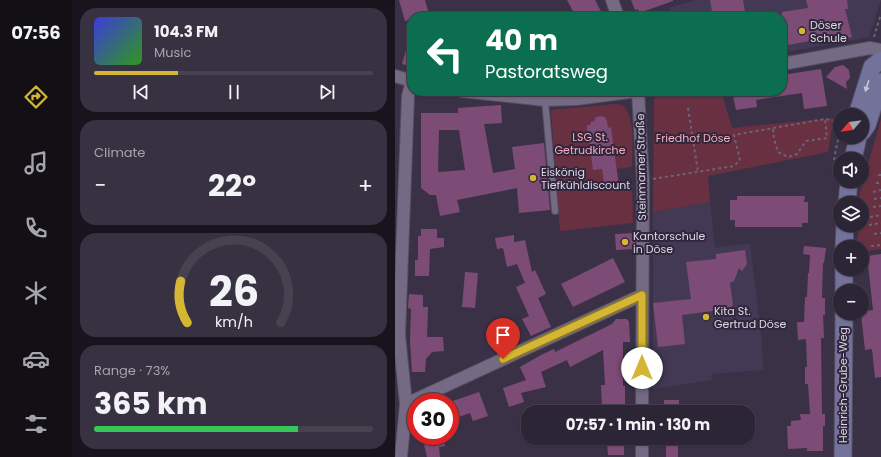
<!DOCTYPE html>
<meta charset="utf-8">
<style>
body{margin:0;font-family:Poppins,sans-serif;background:#383141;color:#f1f3f6;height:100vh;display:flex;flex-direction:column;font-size:15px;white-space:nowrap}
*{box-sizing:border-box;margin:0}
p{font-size:13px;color:#a6a5ad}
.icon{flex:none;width:22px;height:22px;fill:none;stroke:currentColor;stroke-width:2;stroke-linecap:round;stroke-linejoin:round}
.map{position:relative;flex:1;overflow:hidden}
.side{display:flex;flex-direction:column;gap:8px;padding:8px;background:#18141d;width:323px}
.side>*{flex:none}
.guide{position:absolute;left:12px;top:12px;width:380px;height:84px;border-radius:16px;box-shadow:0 1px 3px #0004,0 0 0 1px #484250;background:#0b6e4f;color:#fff;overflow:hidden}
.needle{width:26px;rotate:242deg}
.buttons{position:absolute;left:438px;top:108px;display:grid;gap:8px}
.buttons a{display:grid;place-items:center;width:36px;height:36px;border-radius:50%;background:#2c2535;box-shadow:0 1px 3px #0004,0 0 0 1px #484250;font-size:20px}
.speed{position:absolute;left:12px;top:393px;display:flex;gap:8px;font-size:20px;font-weight:700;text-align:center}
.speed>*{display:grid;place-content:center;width:52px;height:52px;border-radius:50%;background:#2c2535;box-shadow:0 1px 3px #0004,0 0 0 1px #484250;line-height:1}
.speed .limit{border:6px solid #d22;background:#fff;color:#111}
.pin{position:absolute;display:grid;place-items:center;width:34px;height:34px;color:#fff;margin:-41px -17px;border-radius:50% 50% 50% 0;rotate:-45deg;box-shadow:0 0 4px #0007}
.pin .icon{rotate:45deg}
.me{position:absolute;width:44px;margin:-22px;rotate:0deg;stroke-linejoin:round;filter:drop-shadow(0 0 3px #0008)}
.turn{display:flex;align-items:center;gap:14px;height:84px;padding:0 12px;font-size:18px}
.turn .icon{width:52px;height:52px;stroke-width:2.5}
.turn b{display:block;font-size:28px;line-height:34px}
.big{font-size:30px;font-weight:700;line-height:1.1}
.side .widget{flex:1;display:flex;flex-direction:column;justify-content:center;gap:6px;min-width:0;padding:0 14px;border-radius:16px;background:#383141}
.side .dial{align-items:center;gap:0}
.dial svg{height:104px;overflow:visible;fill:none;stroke:#484250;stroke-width:7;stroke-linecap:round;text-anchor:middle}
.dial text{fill:#f1f3f6;stroke:none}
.song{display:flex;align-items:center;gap:12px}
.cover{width:48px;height:48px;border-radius:6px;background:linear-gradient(135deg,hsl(240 70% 55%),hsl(110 70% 35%))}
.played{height:4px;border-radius:2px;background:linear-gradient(90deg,#d5b534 30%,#484250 30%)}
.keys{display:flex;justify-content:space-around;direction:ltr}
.heat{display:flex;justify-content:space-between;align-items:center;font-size:22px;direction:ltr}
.charge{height:6px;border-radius:3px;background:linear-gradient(90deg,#34c759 73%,#484250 0)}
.trip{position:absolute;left:126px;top:405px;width:234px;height:40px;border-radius:16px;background:#2c2535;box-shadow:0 1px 3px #0004,0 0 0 1px #484250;font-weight:700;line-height:40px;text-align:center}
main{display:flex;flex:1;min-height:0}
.menu{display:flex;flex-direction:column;width:72px;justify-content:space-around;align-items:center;background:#120f15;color:#a6a5ad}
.menu .icon{width:28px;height:28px}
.menu .active{color:#d5b534}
.menu b{font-size:18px;color:#f1f3f6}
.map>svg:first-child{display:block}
</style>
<main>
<nav class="menu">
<b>07:56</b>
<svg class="icon active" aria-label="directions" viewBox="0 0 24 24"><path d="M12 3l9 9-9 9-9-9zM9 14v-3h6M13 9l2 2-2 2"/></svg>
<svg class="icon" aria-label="music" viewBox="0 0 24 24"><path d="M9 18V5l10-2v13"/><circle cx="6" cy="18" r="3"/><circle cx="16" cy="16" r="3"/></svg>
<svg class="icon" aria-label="phone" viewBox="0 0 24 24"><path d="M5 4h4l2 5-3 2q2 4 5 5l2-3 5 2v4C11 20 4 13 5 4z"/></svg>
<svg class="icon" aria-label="climate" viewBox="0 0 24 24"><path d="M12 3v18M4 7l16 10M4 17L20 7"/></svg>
<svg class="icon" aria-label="car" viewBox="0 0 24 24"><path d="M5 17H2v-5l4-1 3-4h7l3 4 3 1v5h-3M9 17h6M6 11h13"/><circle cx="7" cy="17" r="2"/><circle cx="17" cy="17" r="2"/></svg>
<svg class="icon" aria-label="filters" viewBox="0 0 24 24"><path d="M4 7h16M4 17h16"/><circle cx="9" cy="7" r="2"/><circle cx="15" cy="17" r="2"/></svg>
</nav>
<section class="side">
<div class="widget">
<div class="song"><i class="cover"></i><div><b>104.3 FM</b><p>Music</p></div></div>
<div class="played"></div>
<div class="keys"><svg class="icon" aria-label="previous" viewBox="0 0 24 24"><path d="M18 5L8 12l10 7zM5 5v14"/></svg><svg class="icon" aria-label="pause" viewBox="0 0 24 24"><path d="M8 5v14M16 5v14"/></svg><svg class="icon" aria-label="next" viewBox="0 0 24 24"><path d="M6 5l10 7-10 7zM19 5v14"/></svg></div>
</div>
<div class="widget"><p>Climate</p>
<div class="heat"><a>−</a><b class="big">22°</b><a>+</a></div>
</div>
<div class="widget dial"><svg viewBox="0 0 100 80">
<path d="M14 69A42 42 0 1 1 86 69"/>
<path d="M14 69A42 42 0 0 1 9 37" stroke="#d5b534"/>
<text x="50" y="56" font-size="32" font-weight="700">26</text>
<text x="50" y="72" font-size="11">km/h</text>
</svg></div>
<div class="widget"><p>Range · 73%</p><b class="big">365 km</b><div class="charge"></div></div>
</section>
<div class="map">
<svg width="486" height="457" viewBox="0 0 486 457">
<rect width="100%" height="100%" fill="#3a3147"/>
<!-- built -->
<path fill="#443955" d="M301,0H486L474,37L387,53V17H276L275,7Z
M315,202L320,248L355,243L367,342L368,370L316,374L317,380L258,389V212Z"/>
<!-- green -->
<path fill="#693041" d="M284,91H326L337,128L439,118L433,152L313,176L315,202L258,212L259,99L263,95Z
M219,104C222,104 225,104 228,106C241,116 237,152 237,167L222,169L224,182H237L238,223L165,231L156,110Z
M486,119V249L467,252V247H462L463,225H467V203H464L465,192Z"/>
<!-- building -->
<path fill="#7d4c76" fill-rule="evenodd" d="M4,0H30L34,14L23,17H17V19L10,21Z
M172,0H200L209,17H181Z
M236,0H278V1L244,13L243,9L240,10Z
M315,0H348L351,17H318Z
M411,0H452L453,9H450L457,37L443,40L442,36L387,46V12L413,8Z
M14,40H17V67L7,64Z
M448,65L454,70L455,78L451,82L452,89L431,77L440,67Z
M426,69L432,106L409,109L407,93L361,100L362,107L341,110L337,91H387V75Z
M106,105L107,123L89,124L98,173L120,169L117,147L149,143L155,210L124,213L122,188L62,200L65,212L45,216L41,195H35L26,188V113H63V108ZM44,130H64L70,170L43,172Z
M206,116L210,117L212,121L213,128L216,127L224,187L210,189L207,169L198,170L192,129V125H195L196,122L199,121L201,117Z
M342,196H410L409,202H413V223H407V227H340V220H335V200H342Z
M26,229H42V238H49V247L35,249L34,276H20V260H23V236H26Z
M240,233V249L221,250L220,234Z
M119,235V242L130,240L137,272L140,270L151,294L143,298L156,327L136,336L127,319L134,316L121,287L130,283L122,264L112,267L108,248L102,249L100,238Z
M409,246L431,248L429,263H428L427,298H430V315H428L429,338H426L427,414H430V426H428V451H412V448L393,449L392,426H396V421L406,420L405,414H415L413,384H410V367H412L411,339L403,340L402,322H409L410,297H412L413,273H414L415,255L408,254Z
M350,250L352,264L347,271L344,268L339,281L335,283L338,305L330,315L325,310L287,315L290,344L263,347L258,303L296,299L291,262L321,259V254Z
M486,254V377L480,378L477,349L470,350L466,314H472V311L478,310L472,256Z
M218,258L230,282L178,307L166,284Z
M70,272L83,273L80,308L67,307Z
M14,294L28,295V307H33L32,337H48L49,351L37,352L31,359L30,372H17L15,341L16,309L13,308Z
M221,319H232L234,322L235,342H228V386H230V409H228V412H209V409H207L206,385H210L208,350L175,367L172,360L146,372L151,387L126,393L129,402L114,407L108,388L131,380L125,367L146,355L159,349L160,352L217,324Z
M84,392L93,416L78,421L75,413L55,420V402Z
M269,400H284V412H269Z
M27,436H48L50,446L44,447L45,457H32Z
M271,438H283V457H271Z
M229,440V455H213L212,441Z"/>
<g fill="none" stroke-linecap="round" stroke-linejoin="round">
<defs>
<path id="lane" d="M150,100L160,211"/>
<path id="street" d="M217,0L223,17
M387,64L475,48L486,50
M0,76L17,81
M67,91L150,100L181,99L242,91
M243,91L248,180L247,412
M11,404L247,295
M247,438V457
M6,457L11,404L4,335L13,96L17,81"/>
<path id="secondary" d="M462,115L477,67L486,60
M467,132L472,125L486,82
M458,159L463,137
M452,203L454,181
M449,247L450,225
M449,291V269
M448,457L449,313"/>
</defs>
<!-- lane casing -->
<use href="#lane" stroke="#554e61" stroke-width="8"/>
<!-- street casing -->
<use href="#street" stroke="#554e61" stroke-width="14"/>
<!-- secondary casing -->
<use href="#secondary" stroke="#554e61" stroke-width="19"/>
<!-- path -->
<path stroke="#6b6477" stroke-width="2" stroke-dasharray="3 3" stroke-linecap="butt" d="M479,37L486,14
M293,108L303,172
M378,129L379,139L383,152L393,157L402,154L411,141L432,138L430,119
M438,172L440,154L445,130
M483,175H486
M258,179L339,166L345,160L339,135L430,119L445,122
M481,183H486
M478,192L486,190
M479,199L486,198
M478,207L486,206
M475,217L486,215
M474,225L486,223
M479,234L486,233
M476,246L486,245"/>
<!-- lane -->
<use href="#lane" stroke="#746a83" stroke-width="6"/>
<!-- street -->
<use href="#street" stroke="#746a83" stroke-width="12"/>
<!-- secondary -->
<use href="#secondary" stroke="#73729b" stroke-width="17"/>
</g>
<!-- one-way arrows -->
<defs><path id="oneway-solid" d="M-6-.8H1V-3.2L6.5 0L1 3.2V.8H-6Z"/></defs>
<use fill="#c7c3d6" href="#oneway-solid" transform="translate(472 86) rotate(108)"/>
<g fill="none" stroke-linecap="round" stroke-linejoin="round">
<defs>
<path id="route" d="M108,359L247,295V368"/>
</defs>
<!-- route casing -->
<use href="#route" stroke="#8a7622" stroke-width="10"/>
<!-- route -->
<use href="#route" stroke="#d5b534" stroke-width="7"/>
</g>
<!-- markers -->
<g fill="#d5b534" stroke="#30273c" stroke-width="1.5">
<circle cx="407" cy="31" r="4"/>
<circle cx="138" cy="178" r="4"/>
<circle cx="230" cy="242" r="4"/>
<circle cx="311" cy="317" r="4"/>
</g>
<g text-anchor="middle" stroke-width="4" stroke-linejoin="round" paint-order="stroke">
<!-- poi labels -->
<g font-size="11" fill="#dcd7e5" stroke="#30273c" text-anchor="start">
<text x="415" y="29">Döser<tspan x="415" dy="13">Schule</tspan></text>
<text x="146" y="176">Eiskönig<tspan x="146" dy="13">Tiefkühldiscount</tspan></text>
<text x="238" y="240">Kantorschule<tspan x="238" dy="13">in Döse</tspan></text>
<text x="319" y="315">Kita St.<tspan x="319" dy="13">Gertrud Döse</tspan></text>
</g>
<!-- park labels -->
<g font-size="11" fill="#f9aabe" stroke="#30273c">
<text x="195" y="141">LSG St.<tspan x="195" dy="13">Getrudkirche</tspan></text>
<text x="298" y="142">Friedhof Döse</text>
</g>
<!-- street labels -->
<g font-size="11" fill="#dcd7e5" stroke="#30273c">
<text transform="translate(246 167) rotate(-91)" y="4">Steinmarner Straße</text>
<text transform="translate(448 385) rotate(-90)" y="4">Heinrich-Grube-Weg</text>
</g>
</g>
</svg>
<div class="buttons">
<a><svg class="needle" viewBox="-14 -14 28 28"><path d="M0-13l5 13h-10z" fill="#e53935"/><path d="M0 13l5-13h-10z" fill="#a6a5ad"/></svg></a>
<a><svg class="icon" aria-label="sound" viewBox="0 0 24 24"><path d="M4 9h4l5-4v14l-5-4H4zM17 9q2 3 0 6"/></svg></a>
<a><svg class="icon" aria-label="layers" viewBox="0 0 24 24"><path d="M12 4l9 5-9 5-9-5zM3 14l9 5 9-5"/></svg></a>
<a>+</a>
<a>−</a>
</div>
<div class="speed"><div class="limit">30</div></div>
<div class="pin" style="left:108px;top:359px;background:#d93025"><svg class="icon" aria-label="arrive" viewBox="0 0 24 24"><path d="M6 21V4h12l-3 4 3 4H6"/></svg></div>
<svg class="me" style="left:247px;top:368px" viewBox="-20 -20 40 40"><circle r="19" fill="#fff"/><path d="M0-13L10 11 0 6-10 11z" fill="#d5b534"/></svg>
<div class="trip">07:57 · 1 min · 130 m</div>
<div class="guide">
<div class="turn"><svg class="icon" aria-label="left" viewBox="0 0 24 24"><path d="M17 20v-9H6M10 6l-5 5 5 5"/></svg><div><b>40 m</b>Pastoratsweg</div></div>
</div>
</div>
</main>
